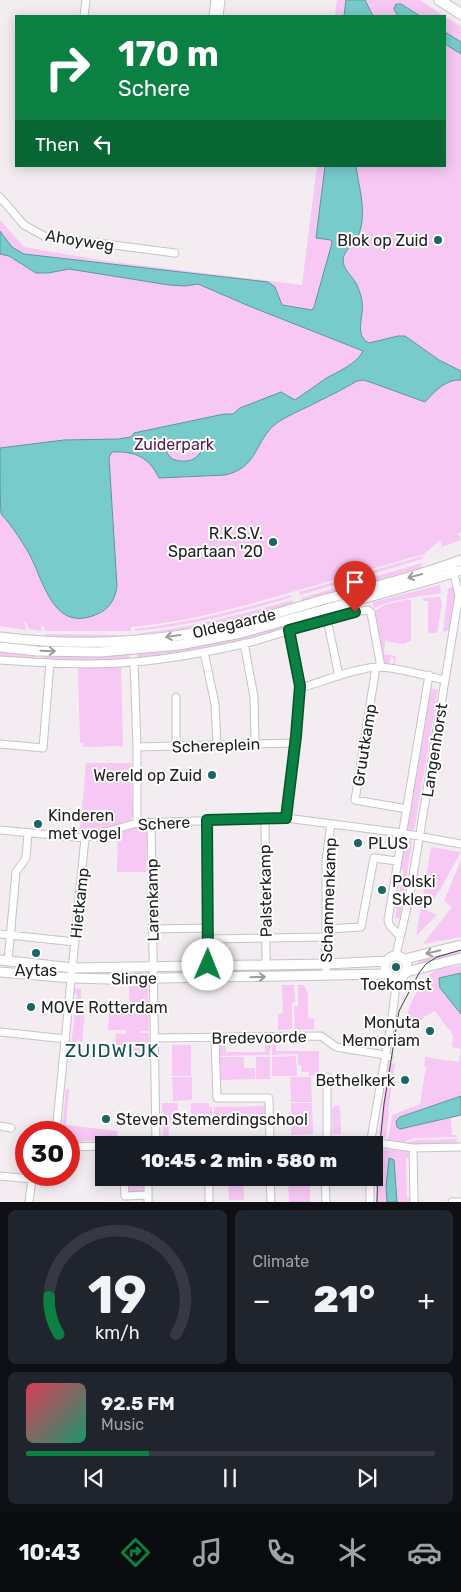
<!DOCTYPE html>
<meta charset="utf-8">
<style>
body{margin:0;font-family:Rubik,sans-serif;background:#20242c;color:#f1f3f6;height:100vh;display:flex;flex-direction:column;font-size:19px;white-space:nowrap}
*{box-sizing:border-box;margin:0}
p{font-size:16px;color:#9ea1a6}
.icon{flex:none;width:28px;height:28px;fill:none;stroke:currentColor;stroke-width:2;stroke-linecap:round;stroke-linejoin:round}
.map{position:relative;height:1202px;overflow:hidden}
.details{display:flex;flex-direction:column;gap:8px;padding:8px;background:#0d0f14;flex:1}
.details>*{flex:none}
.hud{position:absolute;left:15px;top:15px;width:431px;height:152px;border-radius:0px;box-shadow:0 2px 12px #0003;background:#0b8043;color:#fff;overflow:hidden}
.speed{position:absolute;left:15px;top:1121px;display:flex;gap:10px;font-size:25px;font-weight:700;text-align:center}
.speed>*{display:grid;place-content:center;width:65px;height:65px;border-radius:50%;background:#171b24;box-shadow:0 2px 12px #0003;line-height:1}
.speed .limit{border:8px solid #d22;background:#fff;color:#111}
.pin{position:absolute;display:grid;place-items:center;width:42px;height:42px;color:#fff;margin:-51px -21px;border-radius:50% 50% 50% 0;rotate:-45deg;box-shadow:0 0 5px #0007}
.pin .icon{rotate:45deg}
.me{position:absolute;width:55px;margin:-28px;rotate:1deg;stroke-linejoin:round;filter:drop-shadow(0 0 4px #0008)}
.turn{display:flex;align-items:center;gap:18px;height:105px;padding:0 20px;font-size:22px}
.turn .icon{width:65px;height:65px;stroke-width:2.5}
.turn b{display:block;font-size:35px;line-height:42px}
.then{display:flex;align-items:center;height:48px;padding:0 20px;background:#0003;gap:10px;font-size:19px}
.big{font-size:38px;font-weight:800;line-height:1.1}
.details .widget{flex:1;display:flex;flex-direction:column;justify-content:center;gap:8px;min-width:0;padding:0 18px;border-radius:8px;background:#20242c}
.details .dial{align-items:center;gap:0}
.dial svg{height:130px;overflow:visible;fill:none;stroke:#363941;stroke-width:7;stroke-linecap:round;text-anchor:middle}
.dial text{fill:#f1f3f6;stroke:none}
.song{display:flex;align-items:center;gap:15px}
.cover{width:60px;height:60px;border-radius:8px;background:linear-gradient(135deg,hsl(350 70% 55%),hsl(160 70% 35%))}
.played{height:5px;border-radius:2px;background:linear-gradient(90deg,#0b8043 30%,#363941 30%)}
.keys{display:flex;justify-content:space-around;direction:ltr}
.heat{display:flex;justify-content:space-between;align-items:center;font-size:28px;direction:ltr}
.details .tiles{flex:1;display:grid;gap:8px;grid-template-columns:1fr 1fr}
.widget:last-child{grid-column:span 2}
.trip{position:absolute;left:95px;top:1136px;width:288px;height:50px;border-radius:0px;background:#171b24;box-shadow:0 2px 12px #0003;font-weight:800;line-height:50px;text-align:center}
.menu{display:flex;height:80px;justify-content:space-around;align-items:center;background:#090b0e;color:#9ea1a6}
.menu .icon{width:35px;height:35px}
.menu .selected{color:#0b8043}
.menu b{font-size:22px;color:#f1f3f6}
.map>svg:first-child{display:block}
</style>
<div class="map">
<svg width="461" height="1202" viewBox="0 0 461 1202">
<rect width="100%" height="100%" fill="#f3edf2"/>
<!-- green -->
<path fill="#f6c8f3" d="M337,0H420L444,16H335Z
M445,17L461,26V533H458L461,540L442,547L440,540L424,554C382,566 341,578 299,590C244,606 189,622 131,627V631H45L44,626H41V631L29,629L26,623L24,622L26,630L0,626V220L24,247L106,261L302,285L317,166H445Z
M423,556L422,559L409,563L300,595L299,592Z
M422,563L421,568L302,601L301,598Z
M440,585L441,593C418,597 394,598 373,609V602Z
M453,587L455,597L451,630L443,632L448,589Z
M291,595L292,597C240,613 189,626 135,631V629C188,623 239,610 291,595Z
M440,597L442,604L437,633H430L428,631V601H423V598Z
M292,600L294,604L216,624L136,639L135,634C189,628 240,615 292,600Z
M404,600H411V641L403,644L385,641L384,654L396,656L395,665H393L394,658L391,657L389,665L383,664L373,612L385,605Z
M298,618L299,625L244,641L201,650L138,658L137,652Z
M45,634L126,635L129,637L44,640Z
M0,649L36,653V657L34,659L0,657Z
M130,652L129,660L73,661L43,660V653Z
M121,667L123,746L83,747V743H80L78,668Z
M429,688L438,690L414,832L406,830Z
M86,763H131L133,815L130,821C118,825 90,839 80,832Z
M135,826H143L147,830L146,872H117L118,832Z
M409,839L412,842L400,918H395L403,871L399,866L404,841Z
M431,847L461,852L440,890L426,910L437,915L416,936Z
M461,860V937L423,944L452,907L444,901Z
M461,949V956L420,967L418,959Z
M461,965V973L439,978L440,989L461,1014V1096L400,1117L411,1127L451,1117L452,1135H457V1137L416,1138L404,1142L388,1140L392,1115L420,1104L426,1067H424L425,1057L459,1062L461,1049L452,1047L453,1036L450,1029H448L435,1011L424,1017V1018L407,1029C402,1015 421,979 434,971C441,967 453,967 461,965Z
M320,968V973L216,975V969Z
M282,985H294L295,1002L292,1003V1029L278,1030V1014L283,1013Z
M298,985H304L308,993V1018L314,1019V1029L295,1030L294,1006H298Z
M129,986H148L149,1031H139V1033H149V1056L114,1053L116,1033L126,1034V1030H108L109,1013H130Z
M74,988L81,989V1010L85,1012L82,1042L77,1041L75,1048L71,1047L77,994L73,993Z
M265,1044H270V1055L220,1056V1045H225L226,1052H265Z
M272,1044H276V1051H319V1073L322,1074L323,1075L309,1076V1072H302L301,1065H298V1054L272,1055Z
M172,1045H191V1076H172Z
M296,1056L297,1076H272V1057Z
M220,1057H244V1068H255V1079L221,1080Z
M256,1057H270V1079H256Z
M389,1063L395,1064L388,1111H389L386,1138L380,1136L379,1133Z
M172,1077H192V1100L173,1101Z
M311,1077L312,1102H291L290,1077Z
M66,1089H69L66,1125L118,1131L117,1140L69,1142V1132H62Z
M162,1103H178L177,1121L168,1122L169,1137H163Z
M191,1103H209V1107H212V1115L191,1116Z
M291,1103H312L313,1134L291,1135Z
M266,1106V1119L214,1120V1107Z
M334,1106H340L341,1134H333L332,1108H334Z
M457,1139L456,1145L408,1144V1142L417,1140Z
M382,1149L410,1152L411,1157L406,1158L407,1198L412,1199V1202H397L395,1182L389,1158L386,1187L387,1202H376L378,1153Z
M132,1178H144V1190L142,1193L130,1194L127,1191V1183L132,1181Z
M228,1178H243L244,1200H229Z
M277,1178H318V1183L310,1184V1202H289L288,1184H286L285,1179Z"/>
<!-- water -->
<path fill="#78cbcb" stroke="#5e9898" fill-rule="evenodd" d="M346,0H365L373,16H344Z
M396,4H401L420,16H398L394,9Z
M445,32L461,42V54L445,44Z
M325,166H356C359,188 367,212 359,234C355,244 344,249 343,260C343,269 352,276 356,283C359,289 361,295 362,301C365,315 353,335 369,343L398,336H405L439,360L461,371V380C446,379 435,391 425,402L370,382L363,380L357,381C345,388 332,395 319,401C307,408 282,417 272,427C254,446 256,468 225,475L159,478C149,457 135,451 112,452L109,457L117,586C115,600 109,610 95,615C51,633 43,576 27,550C21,540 15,531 8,522C6,519 2,516 1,513C0,507 0,458 0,448L64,440L118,439L131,437L134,433L224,414H233L240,408L281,392L295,400C305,393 315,386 325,379C338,371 356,365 363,351L249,306L198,284L185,286L169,285L69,269L48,273H36L9,256L0,254V231L12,247L24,254L268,282L275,287L282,305L312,310L314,307L332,243L331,240L316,238ZM198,446L202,449C197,462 184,463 172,459L167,453V449Z
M461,973V1014L440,988L439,978Z
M461,1096V1115L400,1129L397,1127L396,1121L400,1117Z
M389,1158L394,1160L397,1202H387L386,1187Z"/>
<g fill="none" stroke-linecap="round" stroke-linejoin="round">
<defs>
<path id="minor" d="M84,16L86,0
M213,16L215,0
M219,16L221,0
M0,197L24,225L44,236L175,253
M327,619L339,676
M244,643L254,697L255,743
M204,652L215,704L217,745
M0,660C44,663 89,666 134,662C170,659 207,652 243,644C285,634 325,615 368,610L371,613L381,667
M134,662L137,747V823
M376,667L355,800L407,809
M300,688C322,682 355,668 377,667C399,667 424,676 445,680
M176,697V746
M0,744L43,748L50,663
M137,747L295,743
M265,818L266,964
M286,818L296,736L300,686L289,630
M207,820L208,965
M151,823L156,1145
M0,830L85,838L137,823L286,818L402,833L461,844
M152,929L208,928
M327,929L361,927L374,858L397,861
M0,934L75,942
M400,936L390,926L388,920L429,675
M208,939L325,937
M396,955L410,894L459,595L453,570
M8,961L16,872L26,858L28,833
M326,976V860L331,824
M0,1032L66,1039
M154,1038L321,1036L336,1047L379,1054L389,1057
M215,1038L217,1098H269L270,1145
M327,1077V1142
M0,1126L11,1128
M56,1132L85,838
M190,1145L365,1141L413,1148L461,1147
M370,1145L392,1018L397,978
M69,1147L104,1146
M413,1148L414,1202
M0,1176L32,1179L35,1175
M124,1178L125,1196L148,1195
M148,1178V1202
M209,1178V1202
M270,1178L271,1202
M325,1178L326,1202
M29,1202L32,1179
M370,1202V1178
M452,1202H461"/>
<path id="major" d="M0,637C80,647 159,643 238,624C266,617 294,608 322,600C369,588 416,577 461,560
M0,647L37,651L100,652L179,645L241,633L440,577L461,570
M385 967a11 11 0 1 1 22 0a11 11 0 1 1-22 0Z
M405,959L461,945
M0,960L73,968L326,964L387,961
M0,972L72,978L108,979L387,974
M406,972L461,958"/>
<path id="highway" d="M439,0L461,14"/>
</defs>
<!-- minor casing -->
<use href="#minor" stroke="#c7c2c7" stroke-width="9"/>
<!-- major casing -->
<use href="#major" stroke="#c7c2c7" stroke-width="11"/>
<!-- highway casing -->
<use href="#highway" stroke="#c7c2c7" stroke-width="12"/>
<!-- minor -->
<use href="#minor" stroke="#fff" stroke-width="7"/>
<!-- major -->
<use href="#major" stroke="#fff" stroke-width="9"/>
<!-- highway -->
<use href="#highway" stroke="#fff" stroke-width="10"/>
<!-- tram -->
<path stroke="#434043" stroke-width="1" d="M377,1202L378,1164L384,1104L399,1011L419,973L426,964L437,957L461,950"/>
</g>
<!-- one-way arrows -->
<defs><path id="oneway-shaft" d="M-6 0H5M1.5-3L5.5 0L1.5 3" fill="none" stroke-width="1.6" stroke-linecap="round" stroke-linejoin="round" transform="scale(1.25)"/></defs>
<g stroke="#9c9b9c">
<use href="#oneway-shaft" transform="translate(415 576) rotate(165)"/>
<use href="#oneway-shaft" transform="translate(173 636) rotate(172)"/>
<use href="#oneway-shaft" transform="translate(48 651) rotate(2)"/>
<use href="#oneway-shaft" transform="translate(433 952) rotate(166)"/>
<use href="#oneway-shaft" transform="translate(258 977) rotate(-1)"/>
</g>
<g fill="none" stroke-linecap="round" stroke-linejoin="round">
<defs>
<path id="route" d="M208,965L207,820L286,818L296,736L300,686L289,630L355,612"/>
</defs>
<!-- route casing -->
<use href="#route" stroke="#07532c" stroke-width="12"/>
<!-- route -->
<use href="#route" stroke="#0b8043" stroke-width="9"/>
</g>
<!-- markers -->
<g fill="#186666" stroke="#fff" stroke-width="2">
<circle cx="438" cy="240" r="5"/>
<circle cx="273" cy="542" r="5"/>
<circle cx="212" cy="775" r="5"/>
<circle cx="38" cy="824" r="5"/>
<circle cx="358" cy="843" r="5"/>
<circle cx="382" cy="890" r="5"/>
<circle cx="36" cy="953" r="5"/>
<circle cx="396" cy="967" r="5"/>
<circle cx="31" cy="1007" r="5"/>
<circle cx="430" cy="1031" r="5"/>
<circle cx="405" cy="1080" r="5"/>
<circle cx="106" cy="1119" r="5"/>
</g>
<g text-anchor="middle" stroke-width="4" stroke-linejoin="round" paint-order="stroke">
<!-- street labels -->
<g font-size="16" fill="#222022" stroke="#fff">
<text transform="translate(80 240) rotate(9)" y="6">Ahoyweg</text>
<text transform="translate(234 623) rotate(-13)" y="6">Oldegaarde</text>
<text transform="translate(216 745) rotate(-2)" y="6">Schereplein</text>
<text transform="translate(364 745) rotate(-81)" y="6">Gruutkamp</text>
<text transform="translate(434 750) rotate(-81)" y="6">Langenhorst</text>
<text transform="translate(164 823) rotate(-3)" y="6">Schere</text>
<text transform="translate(265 891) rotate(-91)" y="6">Palsterkamp</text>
<text transform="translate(152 900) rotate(-91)" y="6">Larenkamp</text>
<text transform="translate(328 900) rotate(-88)" y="6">Schammenkamp</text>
<text transform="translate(79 903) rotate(-84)" y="6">Hietkamp</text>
<text transform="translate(134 978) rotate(-1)" y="6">Slinge</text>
<text transform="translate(259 1037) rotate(-1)" y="6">Bredevoorde</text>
</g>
<!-- poi labels -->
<g font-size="16" fill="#222022" stroke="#fff" text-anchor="end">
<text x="428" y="246">Blok op Zuid</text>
<text x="263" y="539">R.K.S.V.<tspan x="263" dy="18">Spartaan '20</tspan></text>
<text x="202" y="781">Wereld op Zuid</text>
<text x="48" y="821" text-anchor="start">Kinderen<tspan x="48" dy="18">met vogel</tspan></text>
<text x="368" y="849" text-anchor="start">PLUS</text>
<text x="392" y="887" text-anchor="start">Polski<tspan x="392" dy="18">Sklep</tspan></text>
<text x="36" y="976" text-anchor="middle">Aytas</text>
<text x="396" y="990" text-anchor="middle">Toekomst</text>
<text x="41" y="1013" text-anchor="start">MOVE Rotterdam</text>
<text x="420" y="1028">Monuta<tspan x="420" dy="18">Memoriam</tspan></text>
<text x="395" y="1086">Bethelkerk</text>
<text x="116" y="1125" text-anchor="start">Steven Stemerdingschool</text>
</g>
<!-- park labels -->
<g font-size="16" fill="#541c53" stroke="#fff">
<text x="174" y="450">Zuiderpark</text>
</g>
<!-- quarter labels -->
<g font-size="19" letter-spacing="1" fill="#114f4f" stroke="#fff">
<text x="112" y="1057">ZUIDWIJK</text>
</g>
</g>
</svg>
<div class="speed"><div class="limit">30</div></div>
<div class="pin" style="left:355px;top:612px;background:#d93025"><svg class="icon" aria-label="arrive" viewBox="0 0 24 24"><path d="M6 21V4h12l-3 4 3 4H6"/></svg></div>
<svg class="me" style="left:208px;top:965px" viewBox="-20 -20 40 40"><circle r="19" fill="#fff"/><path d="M0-13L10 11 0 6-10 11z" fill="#0b8043"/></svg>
<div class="trip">10:45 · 2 min · 580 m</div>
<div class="hud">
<div class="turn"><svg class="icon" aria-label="right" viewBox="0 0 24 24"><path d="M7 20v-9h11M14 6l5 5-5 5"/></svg><div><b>170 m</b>Schere</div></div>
<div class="then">Then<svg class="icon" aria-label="left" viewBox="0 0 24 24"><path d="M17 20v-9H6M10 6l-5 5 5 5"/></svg></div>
</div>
</div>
<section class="details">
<div class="tiles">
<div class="widget dial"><svg viewBox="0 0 100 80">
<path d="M14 69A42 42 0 1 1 86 69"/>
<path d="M14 69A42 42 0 0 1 8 46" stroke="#0b8043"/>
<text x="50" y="56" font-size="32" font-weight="700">19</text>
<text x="50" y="72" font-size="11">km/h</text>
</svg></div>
<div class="widget"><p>Climate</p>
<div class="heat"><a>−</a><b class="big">21°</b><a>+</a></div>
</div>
<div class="widget">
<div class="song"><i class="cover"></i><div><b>92.5 FM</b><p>Music</p></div></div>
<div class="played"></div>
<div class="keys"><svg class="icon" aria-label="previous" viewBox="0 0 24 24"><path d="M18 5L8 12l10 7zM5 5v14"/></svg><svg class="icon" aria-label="pause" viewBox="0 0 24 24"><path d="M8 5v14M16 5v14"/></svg><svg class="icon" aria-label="next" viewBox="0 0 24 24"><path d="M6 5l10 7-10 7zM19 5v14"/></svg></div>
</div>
</div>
</section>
<nav class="menu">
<b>10:43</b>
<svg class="icon selected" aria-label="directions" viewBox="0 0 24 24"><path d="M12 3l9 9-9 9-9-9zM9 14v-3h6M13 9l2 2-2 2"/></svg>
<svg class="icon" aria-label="music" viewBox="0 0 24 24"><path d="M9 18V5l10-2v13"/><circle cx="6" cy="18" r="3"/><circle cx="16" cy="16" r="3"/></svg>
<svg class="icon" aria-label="phone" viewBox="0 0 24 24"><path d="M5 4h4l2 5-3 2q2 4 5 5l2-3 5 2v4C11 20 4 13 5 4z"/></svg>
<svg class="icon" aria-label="climate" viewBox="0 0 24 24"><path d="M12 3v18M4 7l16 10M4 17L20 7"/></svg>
<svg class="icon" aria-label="car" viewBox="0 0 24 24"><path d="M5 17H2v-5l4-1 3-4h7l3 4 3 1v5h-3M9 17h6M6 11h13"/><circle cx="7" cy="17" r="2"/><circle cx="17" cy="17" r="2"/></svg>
</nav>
